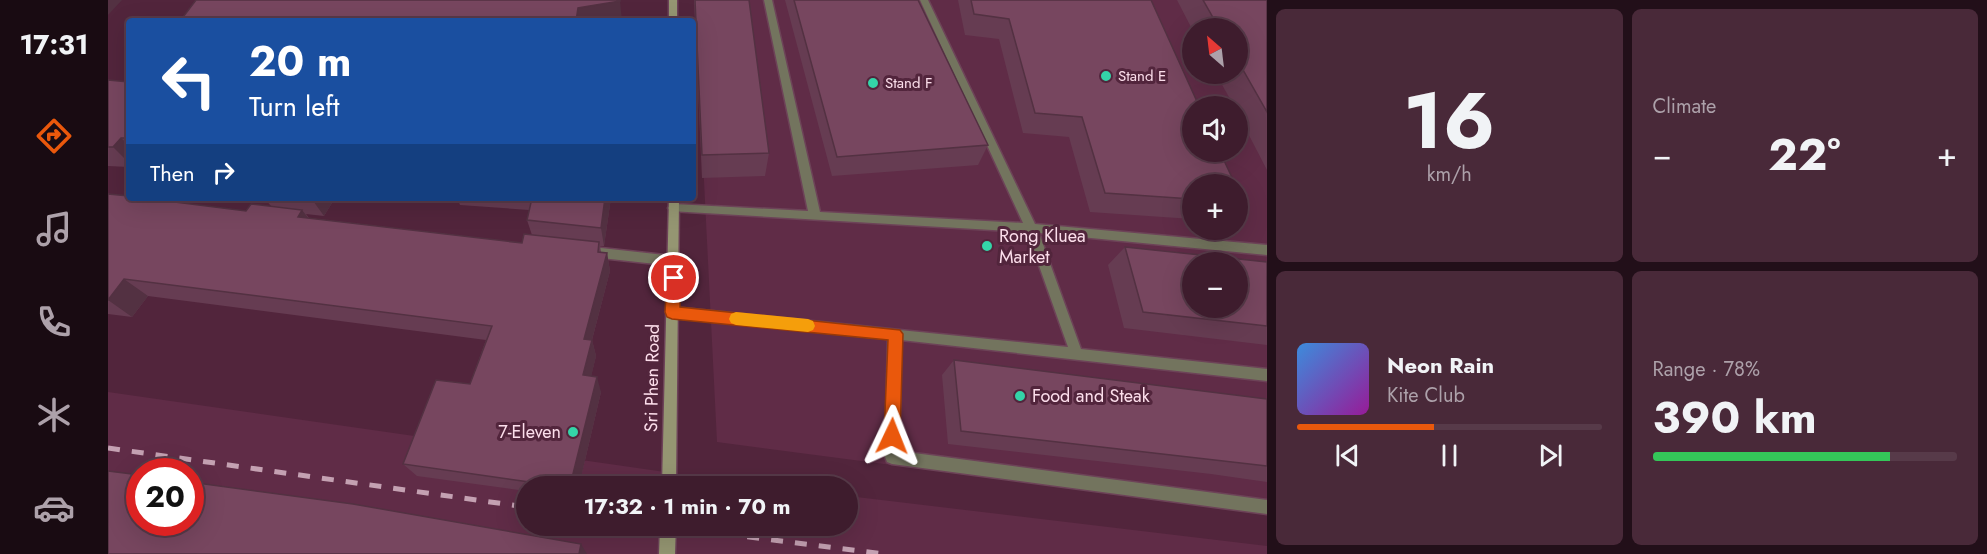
<!DOCTYPE html>
<meta charset="utf-8">
<style>
body{margin:0;font-family:Jost,sans-serif;background:#492939;color:#f1f3f6;height:100vh;display:flex;flex-direction:column;font-size:22px;white-space:nowrap}
*{box-sizing:border-box;margin:0}
p{font-size:20px;color:#ada1aa}
.icon{flex:none;width:33px;height:33px;fill:none;stroke:currentColor;stroke-width:2;stroke-linecap:round;stroke-linejoin:round}
.map{position:relative;flex:1;overflow:hidden}
.side{display:flex;flex-direction:column;gap:9px;padding:9px;background:#220f19;width:720px}
.side>*{flex:none}
.top-card{position:absolute;left:18px;top:18px;width:570px;height:183px;border-radius:6px;box-shadow:0 6px 24px #0002,0 0 0 2px #573a49;background:#1a4fa0;color:#fff;overflow:hidden}
.needle{width:39px;rotate:332deg}
.fabs{position:absolute;left:1074px;top:18px;display:grid;gap:12px}
.fabs a{display:grid;place-items:center;width:66px;height:66px;border-radius:50%;background:#3e1c2d;box-shadow:0 6px 24px #0002,0 0 0 2px #573a49;font-size:30px}
.speed{position:absolute;left:18px;top:458px;display:flex;gap:12px;font-size:30px;font-weight:700;text-align:center}
.speed>*{display:grid;place-content:center;width:78px;height:78px;border-radius:50%;background:#3e1c2d;box-shadow:0 6px 24px #0002,0 0 0 2px #573a49;line-height:1}
.speed .limit{border:9px solid #d22;background:#fff;color:#111}
.pin{position:absolute;display:grid;place-items:center;width:51px;height:51px;color:#fff;margin:-26px;border:3px solid #fff;border-radius:50%;box-shadow:0 2px 6px #0007}
.me{position:absolute;width:66px;margin:-33px;rotate:2deg;stroke-linejoin:round;filter:drop-shadow(0 0 4px #0008)}
.turn{display:flex;align-items:center;gap:21px;height:126px;padding:0 24px;font-size:27px}
.turn .icon{width:78px;height:78px;stroke-width:2.5}
.turn b{display:block;font-size:42px;line-height:51px}
.then{display:flex;align-items:center;height:57px;padding:0 24px;background:#0003;gap:12px;font-size:22px}
.big{font-size:45px;font-weight:700;line-height:1.1}
.side .tile{flex:1;display:flex;flex-direction:column;justify-content:center;gap:9px;min-width:0;padding:0 21px;border-radius:9px;background:#492939}
.side .dial{align-items:center;gap:0}
.dial b{font-size:78px;line-height:1}
.song{display:flex;align-items:center;gap:18px}
.cover{width:72px;height:72px;border-radius:9px;background:linear-gradient(135deg,hsl(210 70% 55%),hsl(300 70% 35%))}
.played{height:6px;border-radius:3px;background:linear-gradient(90deg,#ea580c 45%,#573a49 45%)}
.keys{display:flex;justify-content:space-around;direction:ltr}
.heat{display:flex;justify-content:space-between;align-items:center;font-size:33px;direction:ltr}
.charge{height:9px;border-radius:4px;background:linear-gradient(90deg,#34c759 78%,#573a49 0)}
.side .tiles{flex:1;display:grid;gap:9px;grid-template-columns:repeat(2,1fr)}
.trip{position:absolute;left:408px;top:476px;width:342px;height:60px;border-radius:30px;background:#3e1c2d;box-shadow:0 6px 24px #0002,0 0 0 2px #573a49;font-weight:700;line-height:60px;text-align:center}
main{display:flex;flex:1;min-height:0}
.tabs{display:flex;flex-direction:column;width:108px;justify-content:space-around;align-items:center;background:#190b12;color:#ada1aa}
.tabs .icon{width:42px;height:42px}
.tabs .selected{color:#ea580c}
.tabs b{font-size:27px;color:#f1f3f6}
.map>svg:first-child{display:block}
</style>
<main>
<nav class="tabs">
<b>17:31</b>
<svg class="icon selected" aria-label="directions" viewBox="0 0 24 24"><path d="M12 3l9 9-9 9-9-9zM9 14v-3h6M13 9l2 2-2 2"/></svg>
<svg class="icon" aria-label="music" viewBox="0 0 24 24"><path d="M9 18V5l10-2v13"/><circle cx="6" cy="18" r="3"/><circle cx="16" cy="16" r="3"/></svg>
<svg class="icon" aria-label="phone" viewBox="0 0 24 24"><path d="M5 4h4l2 5-3 2q2 4 5 5l2-3 5 2v4C11 20 4 13 5 4z"/></svg>
<svg class="icon" aria-label="climate" viewBox="0 0 24 24"><path d="M12 3v18M4 7l16 10M4 17L20 7"/></svg>
<svg class="icon" aria-label="car" viewBox="0 0 24 24"><path d="M5 17H2v-5l4-1 3-4h7l3 4 3 1v5h-3M9 17h6M6 11h13"/><circle cx="7" cy="17" r="2"/><circle cx="17" cy="17" r="2"/></svg>
</nav>
<div class="map">
<svg width="1159" height="554" viewBox="0 0 1159 554">
<rect width="100%" height="100%" fill="#52253c"/>
<!-- built -->
<path fill="#602c47" fill-rule="evenodd" d="M587,0H1159V514L609,442ZM1084,28H1130V74H1084ZM1084,106H1130V152H1084ZM1084,184H1130V230H1084ZM1084,262H1130V308H1084Z
M0,392L655,486H418V525H740V496L1159,546V554H479L83,493L82,471H32L31,485L0,480Z"/>
<g fill="none" stroke-linecap="round" stroke-linejoin="round">
<defs>
<path id="service" d="M656,0H664L712,212L915,223L812,0H820L927,224L1159,245V255L931,233L973,349L1159,369V381L793,340L791,451L1159,500V514L784,464L779,462L777,457L780,339L560,316L558,312L560,308L564,307L960,347L919,232L562,211L560,208L562,205L566,204L700,211Z"/>
<path id="minor" d="M484,247L566,256L570,258L572,261L570,264L566,266L484,257L480,255L478,252L480,249Z"/>
<path id="secondary" d="M561,0H569V21H561Z
M561,198H571L568,486H554Z
M552,525H568L567,554H551Z"/>
</defs>
<!-- service casing -->
<use href="#service" stroke="#6d4358" stroke-width="3"/>
<!-- minor casing -->
<use href="#minor" stroke="#6d4358" stroke-width="3"/>
<!-- secondary casing -->
<use href="#secondary" stroke="#6d4358" stroke-width="3"/>
<!-- service -->
<use href="#service" fill="#73745e" fill-rule="evenodd"/>
<!-- minor -->
<use href="#minor" fill="#73745e" fill-rule="evenodd"/>
<!-- secondary -->
<use href="#secondary" fill="#959672" fill-rule="evenodd"/>
<!-- rail -->
<path stroke="#c4a1b2" stroke-width="5" stroke-dasharray="12 12" stroke-linecap="butt" d="M0,448L418,507
M544,525L777,554"/>
</g>
<!-- wall -->
<path fill="#663c52" d="M586,0H641L661,153L657,176L594,178Z
M677,0H810L880,145L870,165L724,176Z
M850,0H1043L1084,184V219L982,212L961,137L915,133L891,39L857,35Z
M1069,0H1159V170L1130,114V106H1126L1108,74H1130V28L1084,29Z
M0,80L21,82V167L0,166Z
M0,194L138,211L163,206L156,198H227L216,216L198,214L201,218L414,243L424,235L419,220L421,210L352,205L349,198H503L496,246H492L493,252L499,253L502,271L484,340L488,356L483,376L493,392L471,486H418V491L309,476L295,464L362,384L378,340L40,296L24,317L0,314Z
M1017,247L1159,262V345L1016,328L1000,265Z
M846,360L1159,399V482L1103,474L840,444L834,375Z"/>
<!-- shaded-wall -->
<path fill="#533142" d="M0,0H14L0,15Z
M512,1L514,21H468L470,8Z
M13,138L21,145V163L5,147Z
M203,198H227L216,216Z
M497,198H503L496,246L493,228Z
M194,210L209,229L190,217Z
M499,253L502,271L480,355L476,339Z
M16,279L40,296L24,317L0,300Z
M484,340L488,356L480,390L475,375Z
M489,377L493,392L471,486H462Z
M473,544L479,554H471Z"/>
<!-- building -->
<path fill="#77465f" stroke="#533142" stroke-width="1.5" fill-rule="evenodd" d="M88,0H512V1L470,8L468,21H72Z
M587,0H641L661,153L594,155Z
M686,0H810L880,145L729,157Z
M863,0H1043L1091,106H1084V152H1112L1127,184H1084V199L997,193L974,117L927,113L901,19L866,14Z
M1095,0H1159V112L1130,61V28H1111Z
M0,80L21,82V138H13L5,147H0Z
M1130,191L1135,202H1130Z
M0,194L21,196V198H35L138,211L143,204L194,210L190,217L414,243L416,234L491,242L490,252L499,253L476,339L484,340L475,375L489,377L462,486H450L295,464L328,380L362,384L384,326L16,279L0,300Z
M424,198H497L493,228L419,220Z
M1017,247L1159,262V326L1035,312ZM1084,262H1130V308H1084Z
M846,360L1159,399V466L853,431Z
M0,471L32,475V522H82V482L245,504L473,544L471,554H0Z"/>
<!-- route -->
<path fill="#ea580c" stroke="#983908" stroke-width="1.5" d="M566,272L570,274L572,278V307L792,330L795,334L792,436L790,442L784,444L779,442L776,436L780,340L564,319L559,317L557,312L559,278L561,274Z"/>
<!-- slow -->
<path fill="#f59e0b" d="M628,312L700,319L705,321L707,326L705,330L700,332L628,325L623,323L621,319L623,314Z"/>
<!-- markers -->
<g fill="#34d4a8" stroke="#52253c" stroke-width="2">
<circle cx="998" cy="76" r="6"/>
<circle cx="765" cy="83" r="6"/>
<circle cx="879" cy="246" r="6"/>
<circle cx="912" cy="396" r="6"/>
<circle cx="465" cy="432" r="6"/>
</g>
<g text-anchor="middle" stroke-width="6" stroke-linejoin="round" paint-order="stroke">
<!-- far-poi labels -->
<g font-size="15" fill="#fcdeeb" stroke="#52253c" text-anchor="start">
<text x="1010" y="81">Stand E</text>
<text x="777" y="88">Stand F</text>
</g>
<!-- poi labels -->
<g font-size="18" fill="#fcdeeb" stroke="#52253c" text-anchor="start">
<text x="891" y="242">Rong Kluea<tspan x="891" dy="21">Market</tspan></text>
<text x="924" y="402">Food and Steak</text>
<text x="453" y="438" text-anchor="end">7-Eleven</text>
</g>
<!-- street labels -->
<g font-size="18" fill="#fcdeeb" stroke="#52253c">
<text transform="translate(544 378) rotate(-89)" y="6">Sri Phen Road</text>
</g>
</g>
</svg>
<div class="fabs">
<a><svg class="needle" viewBox="-14 -14 28 28"><path d="M0-13l5 13h-10z" fill="#e53935"/><path d="M0 13l5-13h-10z" fill="#ada1aa"/></svg></a>
<a><svg class="icon" aria-label="sound" viewBox="0 0 24 24"><path d="M4 9h4l5-4v14l-5-4H4zM17 9q2 3 0 6"/></svg></a>
<a>+</a>
<a>−</a>
</div>
<div class="speed"><div class="limit">20</div></div>
<div class="pin" style="left:566px;top:278px;background:#d93025"><svg class="icon" aria-label="arrive" viewBox="0 0 24 24"><path d="M6 21V4h12l-3 4 3 4H6"/></svg></div>
<svg class="me" style="left:784px;top:436px" viewBox="-20 -20 40 40"><path d="M0-17L14 15 0 8-14 15z" fill="#ea580c" stroke="#fff" stroke-width="4"/></svg>
<div class="trip">17:32 · 1 min · 70 m</div>
<div class="top-card">
<div class="turn"><svg class="icon" aria-label="left" viewBox="0 0 24 24"><path d="M17 20v-9H6M10 6l-5 5 5 5"/></svg><div><b>20 m</b>Turn left</div></div>
<div class="then">Then<svg class="icon" aria-label="right" viewBox="0 0 24 24"><path d="M7 20v-9h11M14 6l5 5-5 5"/></svg></div>
</div>
</div>
<section class="side">
<div class="tiles">
<div class="tile dial"><b>16</b><p>km/h</p></div>
<div class="tile"><p>Climate</p>
<div class="heat"><a>−</a><b class="big">22°</b><a>+</a></div>
</div>
<div class="tile">
<div class="song"><i class="cover"></i><div><b>Neon Rain</b><p>Kite Club</p></div></div>
<div class="played"></div>
<div class="keys"><svg class="icon" aria-label="previous" viewBox="0 0 24 24"><path d="M18 5L8 12l10 7zM5 5v14"/></svg><svg class="icon" aria-label="pause" viewBox="0 0 24 24"><path d="M8 5v14M16 5v14"/></svg><svg class="icon" aria-label="next" viewBox="0 0 24 24"><path d="M6 5l10 7-10 7zM19 5v14"/></svg></div>
</div>
<div class="tile"><p>Range · 78%</p><b class="big">390 km</b><div class="charge"></div></div>
</div>
</section>
</main>
